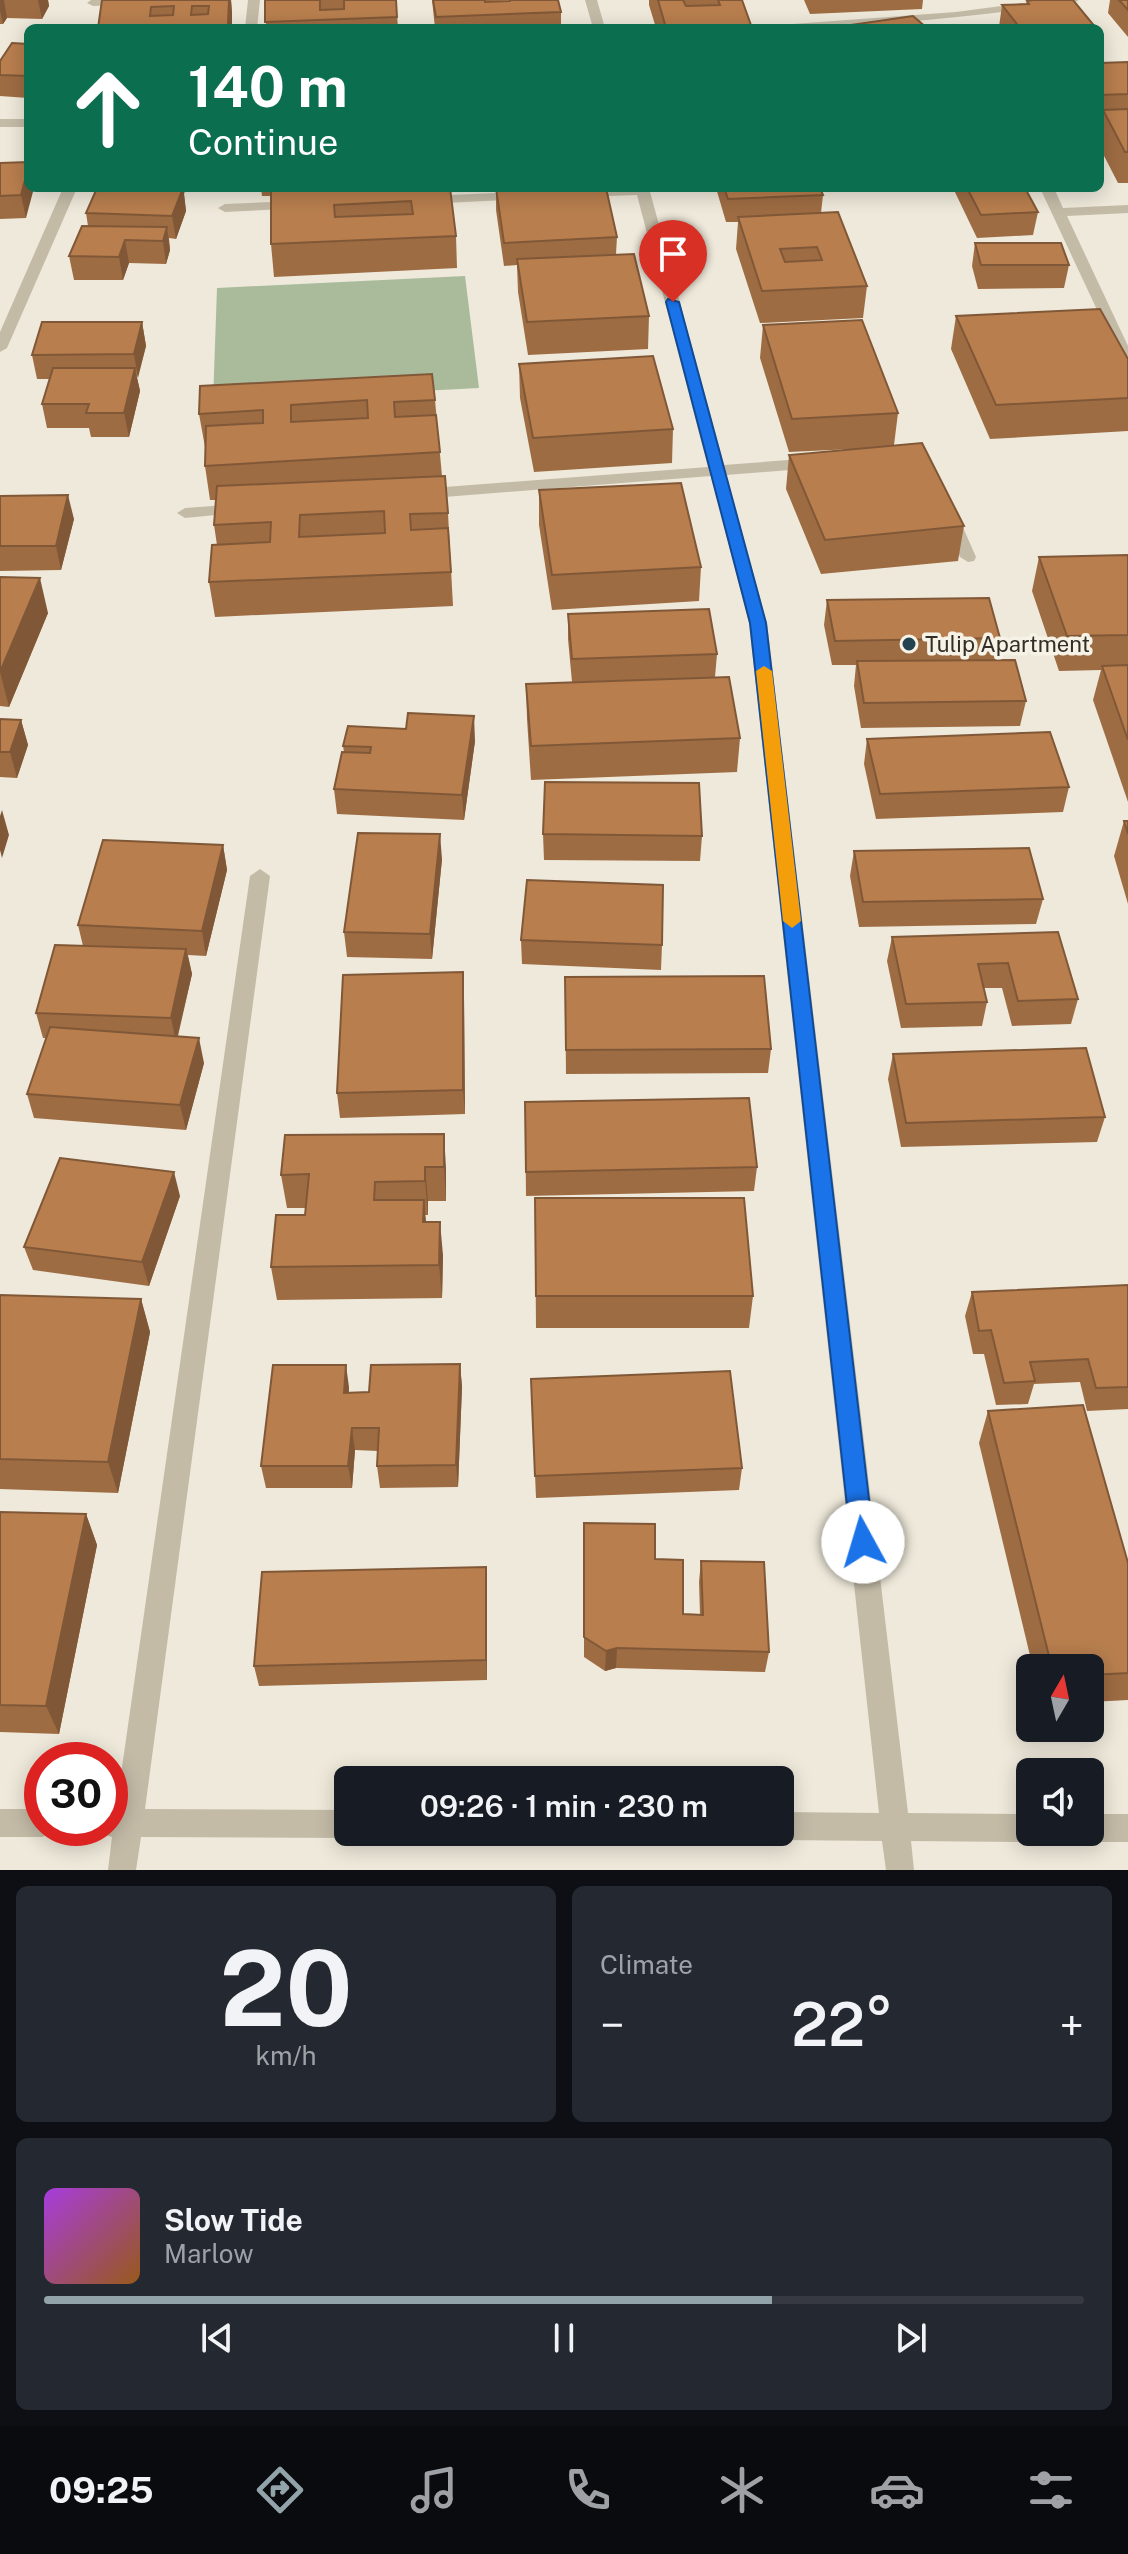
<!DOCTYPE html>
<meta charset="utf-8">
<style>
body{margin:0;font-family:"Public Sans",sans-serif;background:#242831;color:#f1f3f6;height:100vh;display:flex;flex-direction:column;font-size:30px;white-space:nowrap}
*{box-sizing:border-box;margin:0}
p{font-size:26px;color:#9ea1a6}
.icon{flex:none;width:44px;height:44px;fill:none;stroke:currentColor;stroke-width:2;stroke-linecap:round;stroke-linejoin:round}
.map{position:relative;height:1870px;overflow:hidden}
.panel{display:flex;flex-direction:column;gap:16px;padding:16px;background:#0d0f14;flex:1}
.panel>*{flex:none}
.top-card{position:absolute;left:24px;top:24px;width:1080px;height:168px;border-radius:12px;box-shadow:0 4px 20px #0003;background:#0b6e4f;color:#fff;overflow:hidden}
.needle{width:52px;rotate:9deg}
.controls{position:absolute;left:1016px;top:1654px;display:grid;gap:16px}
.controls a{display:grid;place-items:center;width:88px;height:88px;border-radius:12px;background:#171b24;box-shadow:0 4px 20px #0003;font-size:40px}
.speed{position:absolute;left:24px;top:1742px;display:flex;gap:16px;font-size:40px;font-weight:700;text-align:center}
.speed>*{display:grid;place-content:center;width:104px;height:104px;border-radius:50%;background:#171b24;box-shadow:0 4px 20px #0003;line-height:1}
.speed .limit{border:12px solid #d22;background:#fff;color:#111}
.pin{position:absolute;display:grid;place-items:center;width:68px;height:68px;color:#fff;margin:-82px -34px;border-radius:50% 50% 50% 0;rotate:-45deg;box-shadow:0 0 8px #0007}
.pin .icon{rotate:45deg}
.me{position:absolute;width:88px;margin:-44px;rotate:354deg;stroke-linejoin:round;filter:drop-shadow(0 0 6px #0008)}
.turn{display:flex;align-items:center;gap:28px;height:168px;padding:0 32px;font-size:36px}
.turn .icon{width:104px;height:104px;stroke-width:2.5}
.turn b{display:block;font-size:56px;line-height:68px}
.big{font-size:60px;font-weight:600;line-height:1.1}
.panel .tile{flex:1;display:flex;flex-direction:column;justify-content:center;gap:12px;min-width:0;padding:0 28px;border-radius:12px;background:#242831}
.panel .dial{align-items:center;gap:0}
.dial b{font-size:104px;line-height:1}
.song{display:flex;align-items:center;gap:24px}
.cover{width:96px;height:96px;border-radius:12px;background:linear-gradient(135deg,hsl(280 70% 55%),hsl(30 70% 35%))}
.played{height:8px;border-radius:4px;background:linear-gradient(90deg,#93a3aa 70%,#363941 70%)}
.keys{display:flex;justify-content:space-around;direction:ltr}
.heat{display:flex;justify-content:space-between;align-items:center;font-size:44px;direction:ltr}
.panel .tiles{flex:1;display:grid;gap:16px;grid-template-columns:1fr 1fr}
.tile:last-child{grid-column:span 2}
.trip{position:absolute;left:334px;top:1766px;width:460px;height:80px;border-radius:12px;background:#171b24;box-shadow:0 4px 20px #0003;font-weight:600;line-height:80px;text-align:center}
.menu{display:flex;height:128px;justify-content:space-around;align-items:center;background:#090b0e;color:#9ea1a6}
.menu .icon{width:56px;height:56px}
.menu .selected{color:#93a3aa}
.menu b{font-size:36px;color:#f1f3f6}
.map>svg:first-child{display:block}
</style>
<div class="map">
<svg width="1128" height="1870" viewBox="0 0 1128 1870">
<rect width="100%" height="100%" fill="#eee9da"/>
<!-- green -->
<path fill="#aabb9c" d="M465,276L479,388L213,402L217,288Z"/>
<g fill="none" stroke-linecap="round" stroke-linejoin="round">
<!-- minor -->
<path fill="#c4bba7" fill-rule="evenodd" d="M176,0L170,3L93,6L87,3L91,0Z
M248,0H260L257,28H245Z
M585,0H597L605,28H593Z
M1047,0H1079L1073,3C973,16 874,28 773,28L779,25L956,12Z
M0,119H28V127H0Z
M63,188H77L7,348L0,352V332Z
M649,188L724,465L814,458L822,463L814,468L726,475L767,623L908,1813L1030,1814V1832H1043L1040,1838L1030,1842L911,1841L914,1870H886L882,1841L780,1840L768,1832H780V1812L879,1813L749,623L711,476L419,499L411,494L419,489L708,467L637,195L581,197L574,193L581,189Z
M1040,188H1054L1063,208L1128,205V213L1067,216L1128,346V365L1121,361Z
M521,192L528,196L526,199L425,204L418,200L425,196Z
M297,201L302,202V208L225,212L218,208L225,204Z
M240,504L246,506V512L185,518L177,513L185,508Z
M950,511L958,516L976,557L974,561L968,562L960,557L942,516Z
M260,869L270,876L145,1809L348,1810V1832H359L348,1838L141,1837L136,1870H108L112,1837L100,1833L98,1828H110V1809H116L250,876Z
M0,1809H42V1828H54L52,1833L42,1837H0Z
M1090,1814H1128V1842H1090L1080,1838L1077,1832H1090Z"/>
</g>
<!-- wall -->
<path fill="#9e6c43" d="M0,0H48L49,6L42,19L7,18L3,24H0Z
M102,0H231L232,13V28H98Z
M265,0H396L398,28H266Z
M432,0H558L561,12V28H435Z
M649,0H742L752,28H656L649,5Z
M804,0H923L922,9L810,14Z
M1110,0H1128V37L1108,13Z
M1027,1L1096,28H1000L999,27L1002,5L1026,4Z
M28,44V98L0,96V61Z
M1128,62V183H1118L1100,148L1101,117H1100V63Z
M28,162L26,218L0,219V163Z
M261,188H450L456,236L457,268L274,277L271,244V196H262Z
M496,188L617,237L616,254L649,316L648,349L528,355L518,292L517,265L504,266L496,210Z
M716,188H820L823,195L821,213L867,286L863,318L760,323L736,249L738,222H726Z
M953,188H1025L1038,212L1033,235L977,238Z
M184,194L186,211L176,239L169,238L170,250L166,264L129,263L123,280H74L69,256L88,226L86,213Z
M975,243L1069,265L1064,288L978,289L972,266Z
M956,316L1128,359V431L990,439L951,349Z
M142,322L146,346L137,378L140,391L129,437H91L89,428H47L42,404L50,379H37L32,355Z
M763,325L898,413L894,445L964,526L958,561L821,574L786,489L789,455L852,449L789,452L760,358Z
M519,364L673,429L672,463L534,472L520,398Z
M200,386L435,400L442,476L448,513L453,606L215,617L209,582L217,545L214,525L216,500H210L205,466V447L199,414Z
M539,490L701,567L699,601L552,610L539,525Z
M0,496L74,519L61,570L0,571Z
M1128,555V802L1093,700L1101,670L1059,671L1032,591L1039,557Z
M0,577L48,613L9,707L0,706Z
M827,600L1000,638L996,660L1026,701L1020,726L861,728L854,686L856,665H832L824,625Z
M568,614L717,654L715,677L740,738L737,772L531,780L527,719L526,684L572,682L568,639Z
M0,719L21,720L28,745L17,778L0,777Z
M406,729L475,741L464,820L337,814L334,789L344,752L343,746Z
M867,739L1069,787L1063,812L876,819L864,764Z
M1124,821H1128V904L1114,856Z
M543,834L702,836L700,861L544,860Z
M223,845L227,870L206,956L188,955L192,974L178,1036L204,1063L186,1130L34,1118L27,1094L46,1038H43L36,1013L83,946L78,925Z
M854,851L1043,899L1036,924L859,927L850,876Z
M442,859L432,959L347,957L344,932Z
M1058,932L1078,999L1071,1024L1012,1026L1002,988H984L987,1002L982,1026L901,1028L887,961L892,937Z
M521,940L662,945L661,970L522,964Z
M565,977L771,1049L768,1073L566,1074Z
M464,997L465,1114L340,1118L337,1093Z
M893,1054L1105,1117L1097,1142L901,1147L888,1079Z
M525,1102L757,1167L754,1191L526,1196Z
M285,1135L446,1168V1201H428V1215H425L426,1222L443,1255L442,1298L277,1300L271,1267L305,1215V1208H287L281,1175Z
M180,1196L149,1286L33,1270L24,1247Z
M535,1198L753,1296L749,1328H536Z
M1128,1285V1409L1087,1411L1080,1382L1034,1384L1028,1404L996,1405L984,1354H973L965,1316L972,1292Z
M0,1295L141,1299L150,1332L118,1493L0,1489Z
M460,1364L462,1387L458,1487L380,1488L377,1466L378,1451L355,1450L352,1488H266L261,1466L349,1387V1393L369,1392Z
M531,1379L742,1468L739,1490L536,1498Z
M988,1411L1128,1563V1700L1090,1702V1668H1033L979,1443Z
M0,1512L86,1514L97,1545L59,1734L0,1732Z
M584,1523L655,1559L683,1614L700,1615L699,1582L701,1561L769,1652L765,1672L616,1668L605,1671L584,1657Z
M487,1588V1680L259,1686L254,1666Z"/>
<!-- shaded-wall -->
<path fill="#815837" d="M0,0H4L7,18L3,24L0,11Z
M38,0H48L49,6L42,19Z
M229,0H231L232,13V28H229L228,25Z
M28,169V188H34L26,218L21,195Z
M182,188H186L184,194L186,211L176,239L172,216Z
M167,227L170,250L166,264L163,241Z
M125,240L129,263L123,280L119,257Z
M142,322L146,346L138,378L134,354Z
M135,368L140,391L129,437L124,413Z
M68,495L74,519L61,570L56,546Z
M40,578L48,613L9,707L0,672Z
M474,716L475,741L464,820L462,795Z
M21,720L28,745L17,778L10,752Z
M2,810L9,835L2,858L0,850V816Z
M440,834L442,859L432,959L430,934Z
M223,845L227,870L206,956L202,931Z
M186,949L192,974L176,1042L171,1018Z
M463,972L464,997L465,1114L463,1090Z
M199,1038L204,1063L186,1130L180,1105Z
M444,1134L446,1168V1201L444,1167Z
M425,1167L428,1201V1215L425,1181Z
M174,1172L180,1196L149,1286L142,1262Z
M424,1200L427,1233L423,1222Z
M440,1222L443,1255L442,1298L439,1265Z
M141,1299L150,1332L118,1493L108,1462Z
M460,1364L462,1387L458,1487L456,1465Z
M346,1365L349,1387L347,1416L344,1393Z
M352,1428L355,1450L352,1488L348,1466Z
M86,1514L97,1545L59,1734L46,1706Z
M486,1567L487,1588V1680L486,1660Z
M617,1648L616,1668L605,1671L606,1651Z"/>
<!-- building -->
<path fill="#b87e4e" stroke="#815837" stroke-width="2" fill-rule="evenodd" d="M102,0H229L228,25L149,28H98ZM174,6L173,15L150,16L151,7ZM192,6H209L208,14L191,15Z
M265,0H320V10L344,9V0H396L397,17L265,22Z
M433,0H485V2L510,1V0H558L561,12L436,17Z
M658,0H683L686,6L720,5L718,0H742L752,28H666Z
M1033,0H1073L1096,28H1020L1002,5L1029,4L1027,1Z
M1119,0H1128V10Z
M913,16L927,28H830Z
M12,43L28,44V76L0,75V61Z
M1128,62V94L1100,95V63Z
M1128,109V152H1125L1103,110Z
M28,162V169L21,195L0,196V163Z
M97,188H183L172,216L86,213Z
M271,188H450L456,236L271,244ZM411,201L413,214L335,217L334,205Z
M496,188H606L617,237L504,243Z
M724,188H820L823,195L728,199Z
M967,188H1025L1038,212L981,215Z
M838,212L867,286L762,291L738,217ZM817,247L822,260L785,262L780,249Z
M82,226L167,227L163,241L125,240L119,257L69,256Z
M975,243H1061L1069,265H981Z
M634,254L649,316L527,322L517,259Z
M1100,309L1128,359V398L996,405L956,316Z
M862,320L898,413L792,419L763,325Z
M42,322H142L134,354L32,355Z
M653,356L673,429L533,438L519,364Z
M53,368H135L124,413H86L89,404H42Z
M432,374L435,400L394,402L395,417L436,415L440,452L205,466L206,426L263,423V410L199,414L200,386ZM367,400L368,418L291,422V405Z
M922,443L964,526L825,540L789,455Z
M445,476L448,513L410,514L411,530L448,528L451,572L209,582L212,545L270,542L271,522L214,525L217,486ZM384,511L385,533L299,537L300,515Z
M681,483L701,567L552,575L539,490Z
M68,495L56,546H0V496Z
M1128,555V635L1067,636L1039,557Z
M0,577L40,578L0,672Z
M989,598L1000,638L835,641L827,600Z
M709,609L717,654L572,659L568,614Z
M1015,660L1026,701L864,703L857,661Z
M1128,665V740L1102,666Z
M729,677L740,738L531,746L526,684Z
M408,713L474,716L462,795L334,789L342,752L370,753L371,747L343,746L348,726L406,729Z
M0,719L21,720L10,752H0Z
M1050,732L1069,787L880,794L867,739Z
M545,782L699,783L702,836L543,834Z
M1124,821H1128V834Z
M358,833L440,834L430,934L344,932Z
M103,840L223,845L202,931L78,925Z
M1029,848L1043,899L863,902L854,851Z
M527,880L663,885L662,945L521,940Z
M1058,932L1078,999L1018,1001L1008,963L978,964L987,1002L906,1004L892,937Z
M55,945L186,949L171,1018L36,1013Z
M463,972V1090L337,1093L343,975Z
M764,976L771,1049L566,1050L565,977Z
M50,1027L199,1038L180,1105L27,1094Z
M1086,1048L1105,1117L906,1123L893,1054Z
M749,1098L757,1167L526,1172L525,1102Z
M444,1134V1167H425V1181L375,1182L374,1200H424L423,1222H440L439,1265L271,1267L276,1215H305L309,1174L281,1175L285,1135Z
M60,1158L174,1172L142,1262L24,1247Z
M535,1198H744L753,1296H536Z
M1128,1285V1387L1096,1388L1088,1359L1030,1362L1035,1381L1004,1383L991,1330L979,1331L972,1292Z
M0,1295L141,1299L108,1462L0,1459Z
M460,1364L456,1465L377,1466L379,1428H352L348,1466H261L273,1365H346L344,1393L369,1392L371,1365Z
M730,1371L742,1468L535,1476L531,1379Z
M1083,1405L1128,1563V1673L1090,1675V1668H1052L988,1411Z
M0,1512L86,1514L46,1706L0,1705Z
M584,1523L655,1524V1559L683,1560V1614L703,1615L701,1561L764,1562L769,1652L617,1648L606,1651L584,1637Z
M486,1567V1660L254,1666L262,1572Z"/>
<!-- route -->
<path fill="#1a73e8" stroke="#114b97" stroke-width="2" d="M668,299L679,302L766,623L874,1542L871,1550L863,1553L855,1550L851,1542L750,623L666,302Z"/>
<!-- slow -->
<path fill="#f59e0b" d="M764,666L772,671L801,921L792,928L783,921L756,671Z"/>
<!-- markers -->
<circle fill="#21424e" stroke="#f6f2e6" stroke-width="3" cx="909" cy="644" r="8"/>
<g text-anchor="middle" stroke-width="7" stroke-linejoin="round" paint-order="stroke">
<!-- poi labels -->
<g font-size="22" fill="#322d27" stroke="#f6f2e6" text-anchor="start">
<text x="925" y="652">Tulip Apartment</text>
</g>
</g>
</svg>
<div class="controls">
<a><svg class="needle" viewBox="-14 -14 28 28"><path d="M0-13l5 13h-10z" fill="#e53935"/><path d="M0 13l5-13h-10z" fill="#9ea1a6"/></svg></a>
<a><svg class="icon" aria-label="sound" viewBox="0 0 24 24"><path d="M4 9h4l5-4v14l-5-4H4zM17 9q2 3 0 6"/></svg></a>
</div>
<div class="speed"><div class="limit">30</div></div>
<div class="pin" style="left:673px;top:302px;background:#d93025"><svg class="icon" aria-label="arrive" viewBox="0 0 24 24"><path d="M6 21V4h12l-3 4 3 4H6"/></svg></div>
<svg class="me" style="left:863px;top:1542px" viewBox="-20 -20 40 40"><circle r="19" fill="#fff"/><path d="M0-13L10 11 0 6-10 11z" fill="#1a73e8"/></svg>
<div class="trip">09:26 · 1 min · 230 m</div>
<div class="top-card">
<div class="turn"><svg class="icon" aria-label="ahead" viewBox="0 0 24 24"><path d="M12 20V5M6 11l6-6 6 6"/></svg><div><b>140 m</b>Continue</div></div>
</div>
</div>
<section class="panel">
<div class="tiles">
<div class="tile dial"><b>20</b><p>km/h</p></div>
<div class="tile"><p>Climate</p>
<div class="heat"><a>−</a><b class="big">22°</b><a>+</a></div>
</div>
<div class="tile">
<div class="song"><i class="cover"></i><div><b>Slow Tide</b><p>Marlow</p></div></div>
<div class="played"></div>
<div class="keys"><svg class="icon" aria-label="previous" viewBox="0 0 24 24"><path d="M18 5L8 12l10 7zM5 5v14"/></svg><svg class="icon" aria-label="pause" viewBox="0 0 24 24"><path d="M8 5v14M16 5v14"/></svg><svg class="icon" aria-label="next" viewBox="0 0 24 24"><path d="M6 5l10 7-10 7zM19 5v14"/></svg></div>
</div>
</div>
</section>
<nav class="menu">
<b>09:25</b>
<svg class="icon selected" aria-label="directions" viewBox="0 0 24 24"><path d="M12 3l9 9-9 9-9-9zM9 14v-3h6M13 9l2 2-2 2"/></svg>
<svg class="icon" aria-label="music" viewBox="0 0 24 24"><path d="M9 18V5l10-2v13"/><circle cx="6" cy="18" r="3"/><circle cx="16" cy="16" r="3"/></svg>
<svg class="icon" aria-label="phone" viewBox="0 0 24 24"><path d="M5 4h4l2 5-3 2q2 4 5 5l2-3 5 2v4C11 20 4 13 5 4z"/></svg>
<svg class="icon" aria-label="climate" viewBox="0 0 24 24"><path d="M12 3v18M4 7l16 10M4 17L20 7"/></svg>
<svg class="icon" aria-label="car" viewBox="0 0 24 24"><path d="M5 17H2v-5l4-1 3-4h7l3 4 3 1v5h-3M9 17h6M6 11h13"/><circle cx="7" cy="17" r="2"/><circle cx="17" cy="17" r="2"/></svg>
<svg class="icon" aria-label="filters" viewBox="0 0 24 24"><path d="M4 7h16M4 17h16"/><circle cx="9" cy="7" r="2"/><circle cx="15" cy="17" r="2"/></svg>
</nav>
